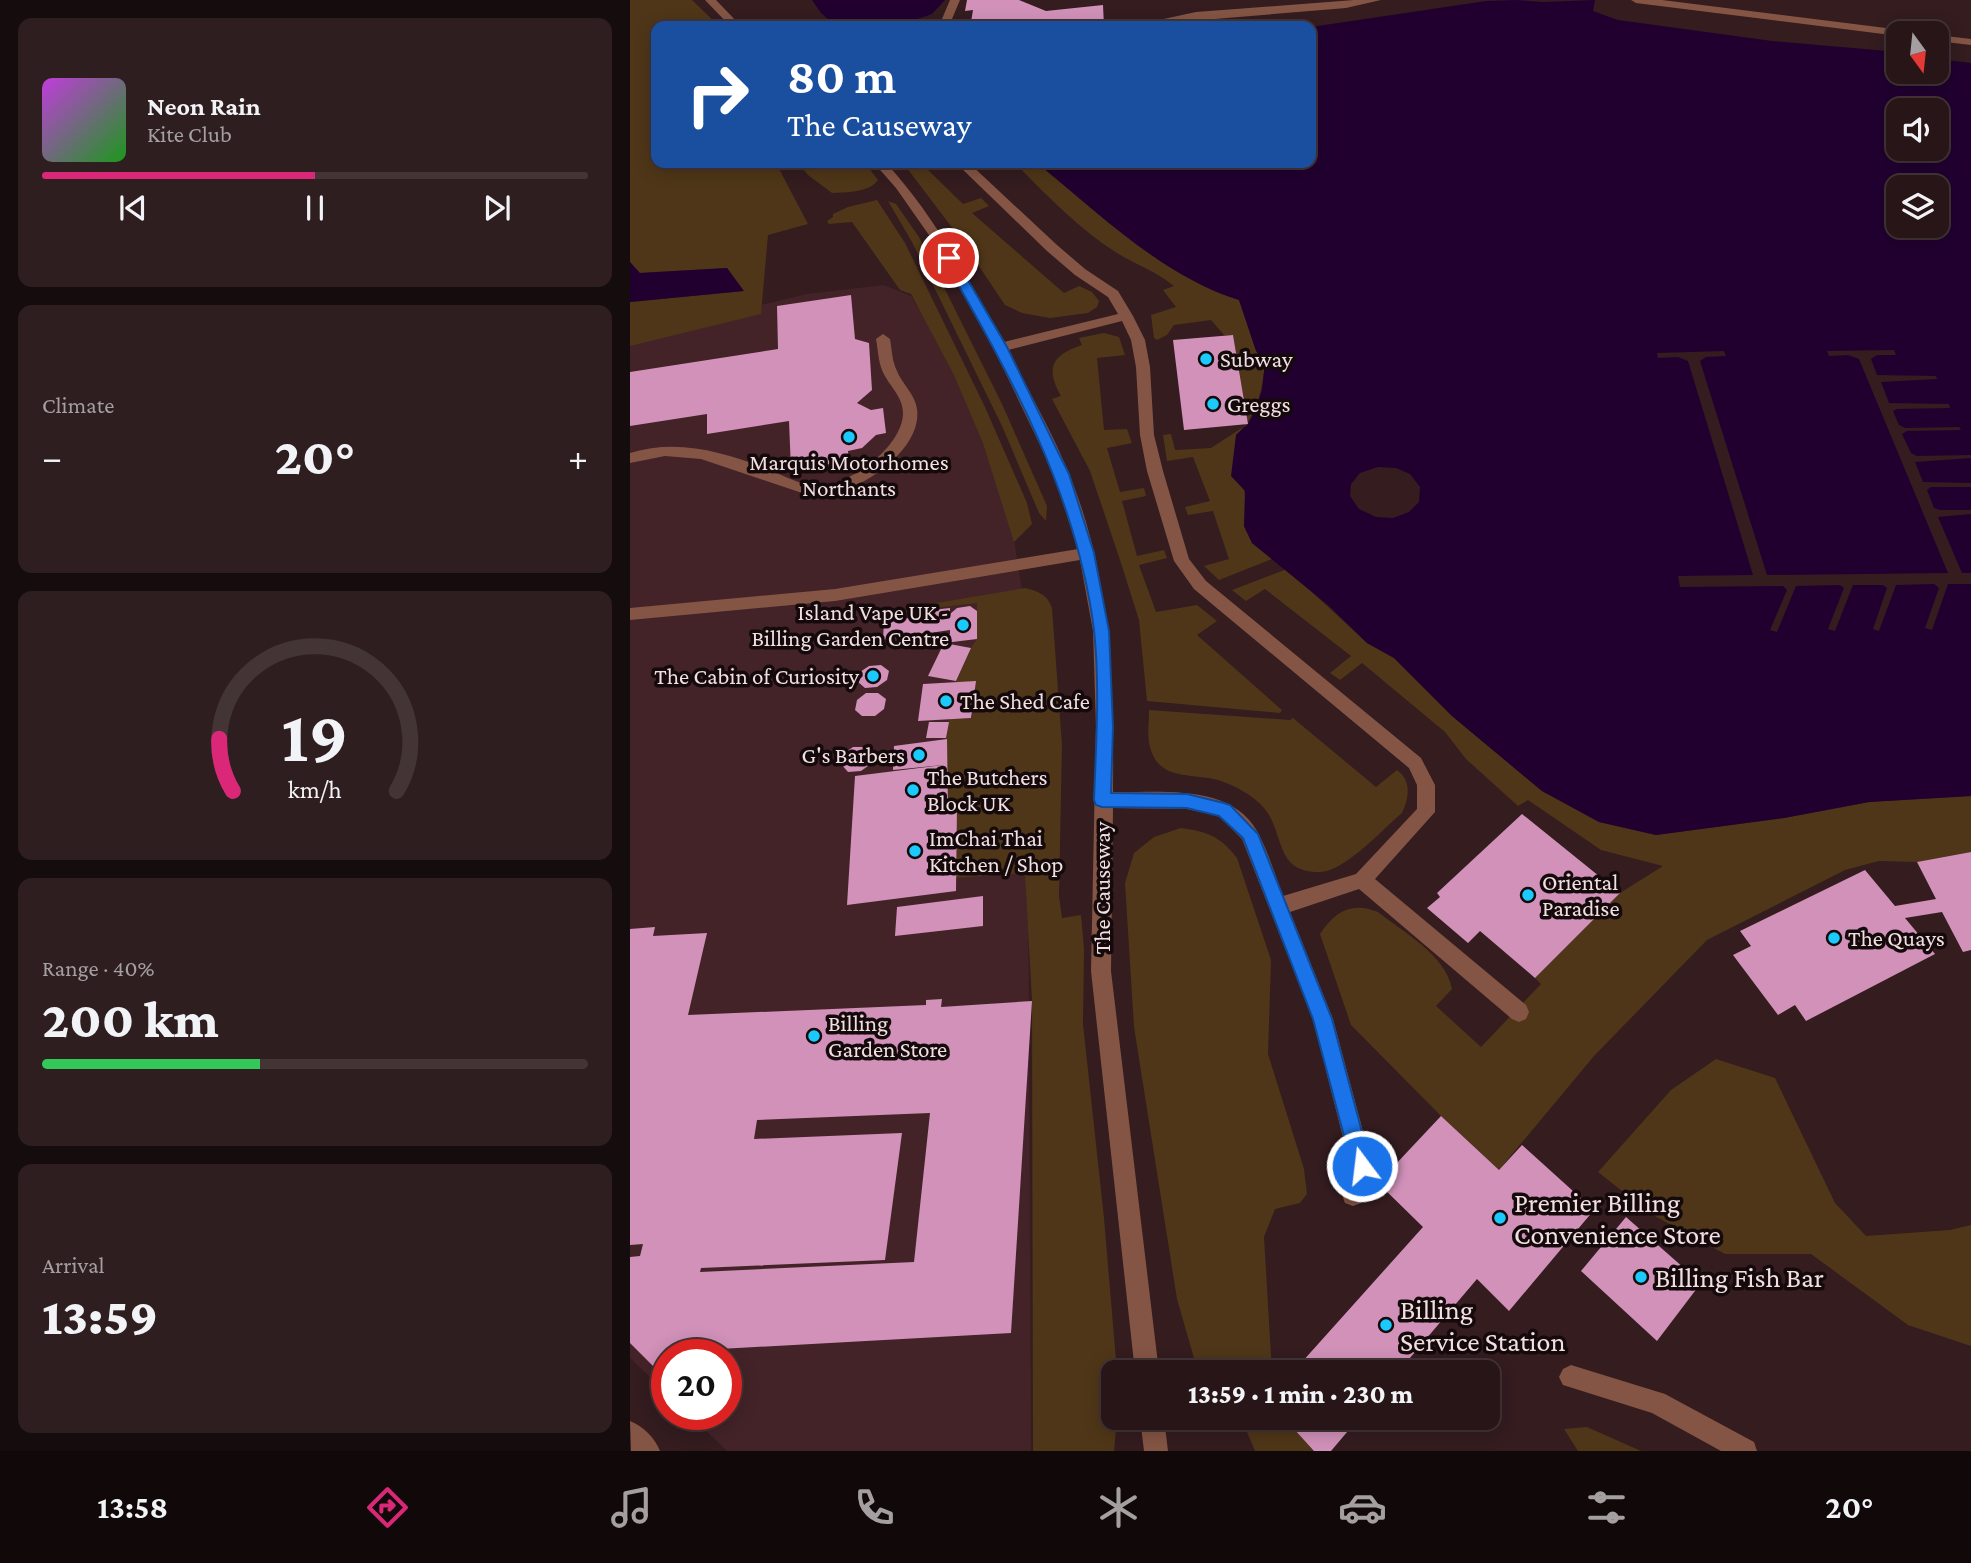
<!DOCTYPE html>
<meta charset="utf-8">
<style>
body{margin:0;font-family:"Crimson Pro",serif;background:#2f1e20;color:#f1f3f6;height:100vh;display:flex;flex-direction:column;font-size:26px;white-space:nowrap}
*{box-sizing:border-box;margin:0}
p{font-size:23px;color:#a49fa1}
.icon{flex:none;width:38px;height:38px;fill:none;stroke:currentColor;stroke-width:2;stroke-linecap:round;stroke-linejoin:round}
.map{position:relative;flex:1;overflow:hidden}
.details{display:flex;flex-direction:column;gap:18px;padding:18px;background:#150c0d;width:630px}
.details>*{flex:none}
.top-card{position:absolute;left:21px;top:21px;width:665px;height:147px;border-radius:14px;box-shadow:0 4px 18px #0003,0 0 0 2px #433436;background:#1a4fa0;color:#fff;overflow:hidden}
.needle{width:46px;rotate:165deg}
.fabs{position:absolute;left:1256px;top:21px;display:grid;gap:14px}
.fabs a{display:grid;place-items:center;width:63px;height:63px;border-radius:14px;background:#271517;box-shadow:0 4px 18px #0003,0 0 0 2px #433436;font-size:35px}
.speed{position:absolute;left:21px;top:1339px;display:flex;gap:14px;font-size:35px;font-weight:700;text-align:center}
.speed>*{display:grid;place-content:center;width:91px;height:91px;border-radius:50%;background:#271517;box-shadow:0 4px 18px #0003,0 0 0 2px #433436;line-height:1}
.speed .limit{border:10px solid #d22;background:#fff;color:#111}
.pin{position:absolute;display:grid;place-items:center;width:60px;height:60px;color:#fff;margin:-30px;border:4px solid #fff;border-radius:50%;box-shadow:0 2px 7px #0007}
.me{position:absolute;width:77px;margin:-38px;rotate:345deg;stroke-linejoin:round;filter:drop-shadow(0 0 5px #0008)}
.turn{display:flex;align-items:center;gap:24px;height:147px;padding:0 21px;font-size:32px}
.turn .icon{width:91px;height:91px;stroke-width:2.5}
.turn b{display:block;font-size:49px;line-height:60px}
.big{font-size:52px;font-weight:800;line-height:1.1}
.details .tile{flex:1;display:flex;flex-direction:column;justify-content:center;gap:10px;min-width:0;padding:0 24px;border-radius:14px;background:#2f1e20}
.details .dial{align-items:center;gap:0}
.dial svg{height:182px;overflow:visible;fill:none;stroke:#433436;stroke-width:7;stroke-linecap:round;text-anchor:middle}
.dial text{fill:#f1f3f6;stroke:none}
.song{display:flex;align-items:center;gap:21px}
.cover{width:84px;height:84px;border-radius:10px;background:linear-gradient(135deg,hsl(290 70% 55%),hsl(120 70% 35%))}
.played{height:7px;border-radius:4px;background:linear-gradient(90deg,#db2777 50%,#433436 50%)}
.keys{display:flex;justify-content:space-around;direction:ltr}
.heat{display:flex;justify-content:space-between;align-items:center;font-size:38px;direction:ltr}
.charge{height:10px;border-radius:5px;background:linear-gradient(90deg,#34c759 40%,#433436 0)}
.trip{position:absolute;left:471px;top:1360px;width:399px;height:70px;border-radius:14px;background:#271517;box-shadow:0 4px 18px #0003,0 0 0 2px #433436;font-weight:800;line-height:70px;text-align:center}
.menu{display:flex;height:112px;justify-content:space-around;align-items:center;background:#100809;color:#a49fa1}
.menu .icon{width:49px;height:49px}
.menu .current{color:#db2777}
.menu b{font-size:32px;color:#f1f3f6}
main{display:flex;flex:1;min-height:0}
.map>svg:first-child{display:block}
</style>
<main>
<section class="details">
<div class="tile">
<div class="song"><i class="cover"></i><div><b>Neon Rain</b><p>Kite Club</p></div></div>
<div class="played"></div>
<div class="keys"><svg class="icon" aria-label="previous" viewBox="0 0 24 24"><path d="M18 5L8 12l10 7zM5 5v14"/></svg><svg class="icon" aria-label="pause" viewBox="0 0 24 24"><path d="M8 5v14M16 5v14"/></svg><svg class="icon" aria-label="next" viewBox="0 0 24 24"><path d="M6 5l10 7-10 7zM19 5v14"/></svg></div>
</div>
<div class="tile"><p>Climate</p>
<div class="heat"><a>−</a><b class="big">20°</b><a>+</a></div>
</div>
<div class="tile dial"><svg viewBox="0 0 100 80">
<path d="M14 69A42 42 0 1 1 86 69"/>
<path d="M14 69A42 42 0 0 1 8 46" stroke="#db2777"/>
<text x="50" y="56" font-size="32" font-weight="700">19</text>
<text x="50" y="72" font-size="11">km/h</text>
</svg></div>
<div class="tile"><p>Range · 40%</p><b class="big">200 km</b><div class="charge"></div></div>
<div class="tile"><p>Arrival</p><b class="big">13:59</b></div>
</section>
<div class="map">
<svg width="1341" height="1451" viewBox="0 0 1341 1451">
<rect width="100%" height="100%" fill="#341c1f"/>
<!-- built -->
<path fill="#432328" d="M254,285L281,296L324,367L358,452L382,527L397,622L401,1451H97L58,1414H96V1354H37V1393L0,1358V336L177,294Z"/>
<!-- green -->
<path fill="#4f3618" d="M0,0H62L89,26H26V163H146L178,224L138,235L131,314L0,346V302L113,291L97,268L9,273L0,262Z
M168,163H235L248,180C239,193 216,192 202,193L178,175Z
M273,163H302L295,167L333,204L351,198L359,206L342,213L434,293L449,286L462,292L469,301L467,307L458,313L420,318L392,313L375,305L330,238Z
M385,163H407C469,213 532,276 609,300L626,350L635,363C632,391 628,415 606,435L616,502L614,526L622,543L642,559L589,580L574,566L599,559L583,511L558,515L555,507L580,501L563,457L537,461L533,435L541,434L545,450L581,448L618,424L603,335H594L581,320L544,325L537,335L527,340L524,338L521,315L546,307L533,290L544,286C526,271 506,265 487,253C449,229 416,195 385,163Z
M247,200L275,243L355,407L397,503L402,524L384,542L353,443L324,375L281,294L270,290L222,222L199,224L197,221L203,217V214L218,207Z
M258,201L266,204L289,237L372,404L417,506L416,521L409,513L372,426L282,242Z
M474,333L489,337L495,355L467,358L474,430L497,429L502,443L477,448L490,492L514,488L516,496L492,501L507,556L534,550L537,558L509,565L526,612L567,605L587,621L567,635L652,710L650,713L517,701L509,620L490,560L460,471L422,399L431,396C415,368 422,355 452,345L449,338Z
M657,569L737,643L764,658L822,716L912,791L969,822L1026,835L1154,818L1239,802L1341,796V852L1287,862L1249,861L1215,870L1077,940L964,1056L869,1170L811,1116L721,1025L690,934C704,912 722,901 748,912C773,932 816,955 822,989L806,1006L851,1047L911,984L905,978L990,893L1033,866L971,850L898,800L888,806L836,759L815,732L732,663L710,680L700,673L721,656L635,589L616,601L602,590Z
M395,588C408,591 418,595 422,608L432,745L429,896L432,918L451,915L454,949L453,1024L474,1218L487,1372H483V1418H487L484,1451H403L402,1001L395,873L326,878L327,807L318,808L316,738L319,719L342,718L345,682H326L341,648L347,639V603L277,611V608Z
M519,710L660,720L663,718L746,787L767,770C782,781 779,798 772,813C753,829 715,871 691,872C648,873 654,841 639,815C630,799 608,787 591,781C565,772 529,783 520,747C517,736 519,722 519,710Z
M551,828C578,832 590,836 607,858L641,960L638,1054L674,1169L677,1194L670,1203L645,1209L634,1237L642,1372H568L547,1299L504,1027L495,883L504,853L524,837Z
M1086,1059L1145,1078L1205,1203L1236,1236L1320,1230L1341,1225V1346L1278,1325L1181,1254H1095L1021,1214L968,1172L1041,1090Z
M611,1418H669L694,1451H625Z
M957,1427L1011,1451H948L934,1429Z"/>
<!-- water -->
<path fill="#210030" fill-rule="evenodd" d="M182,0H315L302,14L276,23L260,26H206L191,13Z
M887,0L913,2L965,0L963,11L988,20L1142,41L1269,52V72H1307V59L1341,63V796L1239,802L1154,818L1026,835L969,822L912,791L822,716L764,658L737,643L699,606L622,543L614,526L615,491L601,476L606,435L618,424L624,413L632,390L635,363L626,351L609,300C532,276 469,213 407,163H681V27L856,1ZM1269,110H1307V149H1269ZM1269,187H1307V226H1269Z
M0,262L10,273L97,268L114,291L0,302Z"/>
<!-- pier -->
<path fill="#341c1f" d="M1264,350L1266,355H1247L1241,359L1247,375L1306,376L1307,379L1251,382L1259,403L1319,404L1320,408L1267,409L1263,411L1269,425L1275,428L1329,427L1331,430L1277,431L1272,434L1281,453L1287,456L1341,455V458L1285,462L1293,482L1341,483V487H1301L1297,490L1304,508L1310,510H1341V514L1308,517L1332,573H1341V584H1318L1302,630L1295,628L1309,588L1304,584L1266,585L1249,631L1243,629L1257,588L1253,585H1223L1205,631L1198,629L1214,588L1210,585L1166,586L1147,632L1140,630L1157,590L1153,586L1050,587L1048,576L1123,575L1058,361L1048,357L1028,358L1027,353L1094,351L1096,356L1076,357L1070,361L1137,575L1318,573L1229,359L1218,355L1199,356L1197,351Z
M748,467L766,468L780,474L790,487L789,502L779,512L763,518L746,517L729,509L720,496L721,484L730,473Z"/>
<!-- building -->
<path fill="#d191b9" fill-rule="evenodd" d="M337,0H389L416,11L473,5L474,26H350L341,22L343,10L335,11Z
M221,295L225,339L239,343L242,390L227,403L241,410L253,408L256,433L246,435L232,448L218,451L219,461L161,470L159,421L77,434V414L0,426V372L148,349L147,306Z
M603,335L618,424L554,430L543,340Z
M340,606L347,611V639L314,643L341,648L326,681L298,676L314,643V635L320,634V630L253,640L254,621L302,615V610L320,608V614L327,608Z
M251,665L259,671L257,680L247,687L235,688L228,682L230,672L239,666Z
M346,681L341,718L288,721L293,684Z
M236,693H248L256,699L254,709L245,716H232L225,710L227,700Z
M299,722H319L316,738H296Z
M317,739L318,808L327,807L326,891L217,905L225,776L313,765L263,770L264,746Z
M223,747H235L243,753L242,763L231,771L218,772L211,764L213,754Z
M892,814L990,893L905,978L850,931L838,943L797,908L810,897L807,893Z
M1341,852V950L1333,952L1312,912L1275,918L1305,954L1176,1021L1165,1005L1148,1015L1103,955L1121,946L1110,931L1235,870L1265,906L1306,899L1287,862Z
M353,896V926L265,936L267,907Z
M25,927L23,936L77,933L58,1015L296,1005V1000L312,999L311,1007L402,1001L381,1333L54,1351V1354H37V1380L0,1343V1257L10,1256L13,1244L0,1245V929ZM300,1113L284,1262L70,1272L71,1268L255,1260L272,1133L124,1139L127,1120Z
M811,1116L869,1170L892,1145L964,1210L879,1311L847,1279L768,1372H663L793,1227L748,1183Z
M996,1217L1071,1283L1027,1341L951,1271Z
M654,1418H729L701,1451H684Z"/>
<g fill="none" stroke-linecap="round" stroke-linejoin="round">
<!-- minor -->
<path fill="#845544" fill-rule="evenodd" d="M75,0H86L111,26H100Z
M320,0H330L319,26H309Z
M724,0H751L716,8L501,26L566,12Z
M1001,0H1032L1272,30L1278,33H1269V36L1006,3Z
M1307,35L1341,39V45L1307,41Z
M244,163H256C305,216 338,280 374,342L488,314L478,297L445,275L417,251L326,163H339L427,245L455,269L488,291L503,316L515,340L520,367L524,435L533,471L559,559L576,581L791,758L805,785V812L745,879L896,1005L899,1012L896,1019L889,1022L882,1019L729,889L660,912L703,1019L742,1165L731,1203L723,1206L715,1203L712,1195L720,1165L683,1019L612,839L589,816L557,809L483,808L481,971L529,1372H505L461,971L466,727L463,631L450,560L205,601L0,620V608L205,589L448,549L424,474L363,347L301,238L266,188ZM492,321L501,340L506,367L510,435L517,471L544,561L564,589L779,768L787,785V809L726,874L653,896C645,875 638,851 627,831C600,783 529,793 483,792C484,684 481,575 439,474C422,431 398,391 378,350Z
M253,334L260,339C262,350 262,361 267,371C272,384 285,394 287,409C293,453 222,497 184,497L71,459L35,456L0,463V453C48,438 94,452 140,470C154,476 169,484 185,486C217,488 273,447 273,413C273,396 258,385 252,370C248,360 248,349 246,339Z
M941,1365L1035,1394L1124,1442L1127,1451H1091L1022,1413L933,1385L929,1377L933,1369Z
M510,1418H534L538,1451H514Z
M0,1421C13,1426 25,1438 30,1451H1Z"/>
</g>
<!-- route -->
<path fill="#1a73e8" stroke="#114b97" stroke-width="2" d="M319,255L325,258L377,347L429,454L439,474L464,553L479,631L483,727L481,793L557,794L594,803L600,805L628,834L702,1019L741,1166L738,1172L732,1175L725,1172L722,1166L683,1019L613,838L589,816L557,808L472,807L466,805L464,800C466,744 470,686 464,630C447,494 380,375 313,258Z"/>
<!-- markers -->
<g fill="#1acafc" stroke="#150a0b" stroke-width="2.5">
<circle cx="576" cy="359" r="7"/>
<circle cx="583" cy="404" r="7"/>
<circle cx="219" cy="437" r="7"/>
<circle cx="333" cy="625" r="7"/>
<circle cx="243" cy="676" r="7"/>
<circle cx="316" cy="701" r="7"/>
<circle cx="289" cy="755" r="7"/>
<circle cx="283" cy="790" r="7"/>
<circle cx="285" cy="851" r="7"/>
<circle cx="898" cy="895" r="7"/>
<circle cx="1204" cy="938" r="7"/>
<circle cx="184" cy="1036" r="7"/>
<circle cx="870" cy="1218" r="7"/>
<circle cx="1011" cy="1277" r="7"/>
<circle cx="756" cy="1325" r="7"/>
</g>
<g text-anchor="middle" stroke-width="7" stroke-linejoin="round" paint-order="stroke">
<!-- poi labels -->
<g font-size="23" fill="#f1dfe1" stroke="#150a0b" text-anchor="start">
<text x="590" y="367">Subway</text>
<text x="597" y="412">Greggs</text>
<text x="219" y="470" text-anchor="middle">Marquis Motorhomes<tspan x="219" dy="26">Northants</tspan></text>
<text x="319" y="620" text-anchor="end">Island Vape UK -<tspan x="319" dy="26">Billing Garden Centre</tspan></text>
<text x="229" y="684" text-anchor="end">The Cabin of Curiosity</text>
<text x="330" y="709">The Shed Cafe</text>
<text x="275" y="763" text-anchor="end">G's Barbers</text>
<text x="297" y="785">The Butchers<tspan x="297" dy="26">Block UK</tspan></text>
<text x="299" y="846">ImChai Thai<tspan x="299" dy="26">Kitchen / Shop</tspan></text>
<text x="912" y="890">Oriental<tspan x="912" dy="26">Paradise</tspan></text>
<text x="1218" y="946">The Quays</text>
<text x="198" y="1031">Billing<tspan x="198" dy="26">Garden Store</tspan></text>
</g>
<!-- street labels -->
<g font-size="23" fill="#f1dfe1" stroke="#150a0b">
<text transform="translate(472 888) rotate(-90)" y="8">The Causeway</text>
</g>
<!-- near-poi labels -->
<g font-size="28" fill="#f1dfe1" stroke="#150a0b" text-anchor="start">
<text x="884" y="1212">Premier Billing<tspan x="884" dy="32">Convenience Store</tspan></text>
<text x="1025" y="1287">Billing Fish Bar</text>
<text x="770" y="1319">Billing<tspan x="770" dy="32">Service Station</tspan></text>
</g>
</g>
</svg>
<div class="fabs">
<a><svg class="needle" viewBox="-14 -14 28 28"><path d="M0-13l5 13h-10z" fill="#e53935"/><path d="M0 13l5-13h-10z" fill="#a49fa1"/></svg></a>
<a><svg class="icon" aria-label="sound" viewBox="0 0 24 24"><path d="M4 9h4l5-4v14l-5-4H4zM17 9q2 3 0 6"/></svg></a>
<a><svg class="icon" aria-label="layers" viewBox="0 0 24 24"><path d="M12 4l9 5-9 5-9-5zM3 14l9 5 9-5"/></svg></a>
</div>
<div class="speed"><div class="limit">20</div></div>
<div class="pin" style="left:319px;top:258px;background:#d93025"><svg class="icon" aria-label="arrive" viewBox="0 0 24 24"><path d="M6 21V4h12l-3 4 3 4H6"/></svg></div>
<svg class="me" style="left:732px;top:1166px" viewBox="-20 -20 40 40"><circle r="17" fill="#1a73e8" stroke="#fff" stroke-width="3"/><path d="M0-11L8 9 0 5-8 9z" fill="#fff"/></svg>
<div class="trip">13:59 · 1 min · 230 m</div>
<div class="top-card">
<div class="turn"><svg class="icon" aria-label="right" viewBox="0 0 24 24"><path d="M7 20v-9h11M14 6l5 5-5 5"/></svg><div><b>80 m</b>The Causeway</div></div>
</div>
</div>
</main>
<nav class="menu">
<b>13:58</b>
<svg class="icon current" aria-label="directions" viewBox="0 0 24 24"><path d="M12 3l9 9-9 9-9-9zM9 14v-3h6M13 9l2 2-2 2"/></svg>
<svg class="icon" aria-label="music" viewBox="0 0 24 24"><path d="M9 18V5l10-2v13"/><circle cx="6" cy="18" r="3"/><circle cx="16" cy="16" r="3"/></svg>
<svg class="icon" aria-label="phone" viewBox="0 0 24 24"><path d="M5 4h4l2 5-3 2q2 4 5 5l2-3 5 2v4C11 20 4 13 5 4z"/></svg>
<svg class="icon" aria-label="climate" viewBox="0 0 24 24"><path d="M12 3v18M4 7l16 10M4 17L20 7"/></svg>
<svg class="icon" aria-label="car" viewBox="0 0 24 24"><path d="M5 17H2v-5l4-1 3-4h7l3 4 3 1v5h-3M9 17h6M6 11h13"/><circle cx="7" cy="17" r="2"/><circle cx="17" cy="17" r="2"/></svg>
<svg class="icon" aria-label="filters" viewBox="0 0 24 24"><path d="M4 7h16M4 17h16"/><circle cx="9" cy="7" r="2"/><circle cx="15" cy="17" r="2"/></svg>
<b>20°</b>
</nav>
